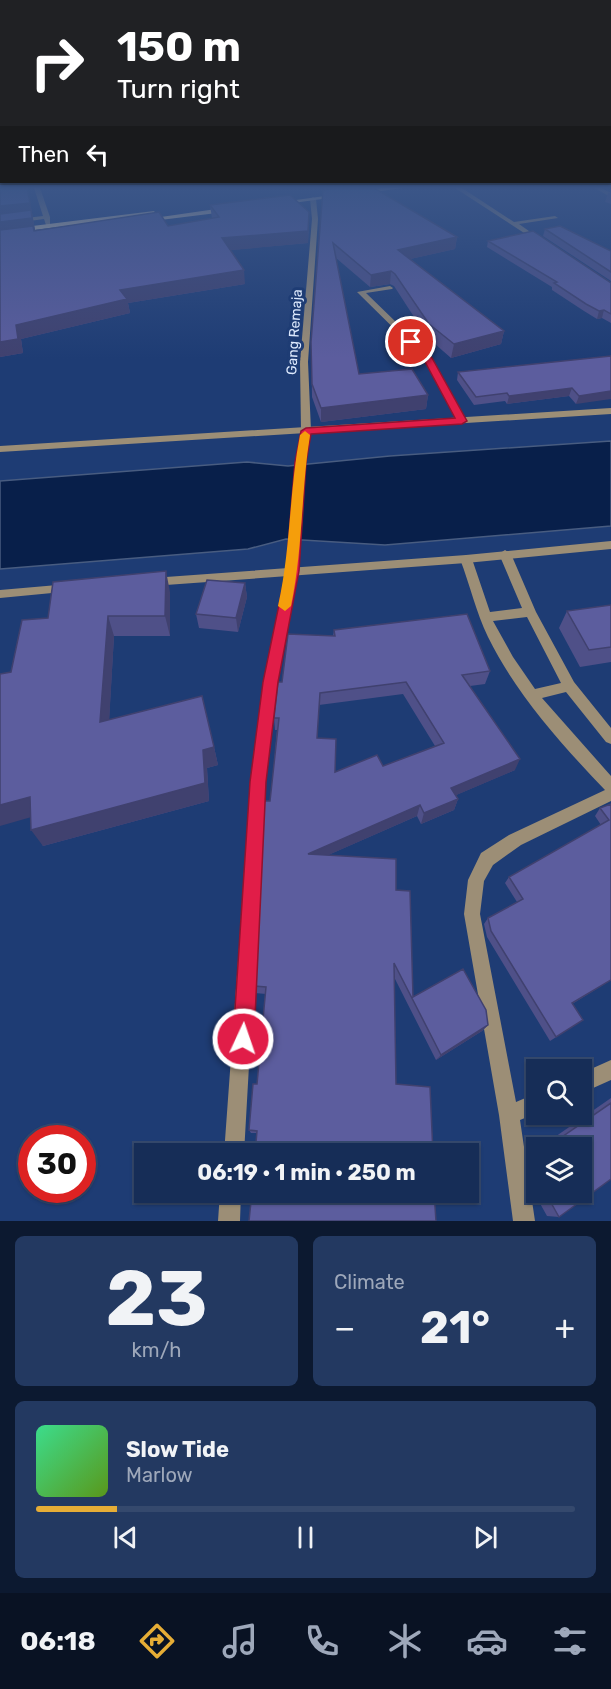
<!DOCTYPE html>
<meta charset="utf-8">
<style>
body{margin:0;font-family:Rubik,sans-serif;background:#233961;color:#f1f3f6;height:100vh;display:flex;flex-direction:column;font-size:22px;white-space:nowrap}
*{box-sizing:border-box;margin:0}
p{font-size:20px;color:#9ea8ba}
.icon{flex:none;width:33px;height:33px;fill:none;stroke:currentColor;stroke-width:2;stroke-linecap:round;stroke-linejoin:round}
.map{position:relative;height:1221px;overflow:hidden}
.panel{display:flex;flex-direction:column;gap:15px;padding:15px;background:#0c1930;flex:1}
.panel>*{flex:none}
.hud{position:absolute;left:0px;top:0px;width:612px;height:183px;box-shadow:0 2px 4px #0004,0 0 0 2px #35496d;background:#202124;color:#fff;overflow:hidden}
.fabs{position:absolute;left:526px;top:1059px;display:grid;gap:12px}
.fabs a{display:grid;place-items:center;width:66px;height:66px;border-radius:0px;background:#162d57;box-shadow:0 2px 4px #0004,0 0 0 2px #35496d;font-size:30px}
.speed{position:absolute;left:18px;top:1125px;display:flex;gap:12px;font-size:30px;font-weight:700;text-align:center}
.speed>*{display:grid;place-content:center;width:78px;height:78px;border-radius:50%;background:#162d57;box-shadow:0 2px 4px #0004,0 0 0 2px #35496d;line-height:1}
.speed .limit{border:9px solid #d22;background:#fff;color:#111}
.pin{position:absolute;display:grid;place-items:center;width:51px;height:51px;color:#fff;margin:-26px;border:3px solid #fff;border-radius:50%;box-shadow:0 2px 6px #0007}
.me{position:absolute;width:66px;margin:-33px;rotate:3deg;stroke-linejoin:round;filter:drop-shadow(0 0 4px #0008)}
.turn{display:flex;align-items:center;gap:21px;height:126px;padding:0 18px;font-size:27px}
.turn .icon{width:78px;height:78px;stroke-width:2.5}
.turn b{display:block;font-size:42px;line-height:51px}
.then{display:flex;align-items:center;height:57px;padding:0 18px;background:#0003;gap:12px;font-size:22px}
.big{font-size:45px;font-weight:700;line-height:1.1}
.panel .tile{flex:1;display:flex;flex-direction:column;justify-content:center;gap:9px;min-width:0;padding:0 21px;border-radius:9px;background:#233961}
.panel .dial{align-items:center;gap:0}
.dial b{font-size:78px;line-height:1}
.song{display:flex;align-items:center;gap:18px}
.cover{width:72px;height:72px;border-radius:9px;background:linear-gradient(135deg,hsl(150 70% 55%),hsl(90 70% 35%))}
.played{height:6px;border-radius:3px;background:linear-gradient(90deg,#e6ad36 15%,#35496d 15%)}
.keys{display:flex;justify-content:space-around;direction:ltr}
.heat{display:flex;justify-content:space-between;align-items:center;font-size:33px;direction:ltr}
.panel .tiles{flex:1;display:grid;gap:15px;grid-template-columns:1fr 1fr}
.tile:last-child{grid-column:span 2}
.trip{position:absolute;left:134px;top:1143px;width:345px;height:60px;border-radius:0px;background:#162d57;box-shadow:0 2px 4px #0004,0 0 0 2px #35496d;font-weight:700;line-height:60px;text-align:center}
.tab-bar{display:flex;height:96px;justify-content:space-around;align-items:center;background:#091223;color:#9ea8ba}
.tab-bar .icon{width:42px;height:42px}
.tab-bar .current{color:#e6ad36}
.tab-bar b{font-size:27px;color:#f1f3f6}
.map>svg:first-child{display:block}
</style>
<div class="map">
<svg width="611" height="1221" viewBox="0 0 611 1221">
<rect width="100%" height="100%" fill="#1e3c74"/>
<!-- water -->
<path fill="#081f4a" stroke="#485c80" stroke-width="1.5" d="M611,441V526L385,545L286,539L248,549L0,569V481L247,462L288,466L390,456Z"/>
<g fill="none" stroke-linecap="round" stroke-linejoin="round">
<!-- service -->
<path fill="#9c8e76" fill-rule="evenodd" d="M34,188H40L50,217V225H46L44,219L0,225V221L43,216Z
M594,188H601L611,193V197Z
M390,286L393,288L392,289L366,293L431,356L467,421L465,423H459L457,421L425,359L357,292Z"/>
<!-- minor -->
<path fill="#9c8e76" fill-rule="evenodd" d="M455,188H462L514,222L555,216L558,218L519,224L543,241L538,242Z
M313,197L316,199L318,219L308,362L311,431L305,462L298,571L278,682L265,782L244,1154H224L251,782L264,682L286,571L295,462L301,431L300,362L312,219L310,199Z
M505,550L511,554L536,612L574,682L611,728V744L606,742L566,692L542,698L611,776V801L521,845L493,865L484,881L480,914L516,1102L537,1093V1113L520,1120L535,1221H513L499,1115L464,914L468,880L481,853L509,835L605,790C561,744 516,694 488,637C476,612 470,585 460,559L466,555L472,559L490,612L522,608L499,554ZM527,617L561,683L535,689L513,657L493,621Z
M611,1060V1080L582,1093V1073Z
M220,1192H241L240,1221H218Z"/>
<!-- tertiary -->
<path fill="#9c8e76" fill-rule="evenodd" d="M611,408V414L0,452V446Z
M611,541V549L466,563L152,586L146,582L152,578L466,555Z
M69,584L75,588L73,591L0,598V590Z"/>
<!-- primary -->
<path fill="#f8dcaa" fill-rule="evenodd" d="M383,188H403L278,205L274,203Z
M230,207L233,211L144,222L140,220Z
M154,211L157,215L0,234V230Z"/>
</g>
<!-- wall -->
<path fill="#4f5088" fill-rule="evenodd" d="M0,188L33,215H32L35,230L168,226L212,218L210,205L309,225L308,243L230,250L245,284L128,303L130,313L21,339L23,353L0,357Z
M324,188H330V189L457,237L455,249L410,259L504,331L501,344L451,358L427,337L394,286L390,284L370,287L336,258L359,374L428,395L426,409L321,422L312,397L311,342Z
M608,193H611V204L605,202Z
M545,229L611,251V281L543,236Z
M488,241L611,283V323L602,318L597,319L584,311L552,290V287L487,247Z
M611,356L576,404L569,396L507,404L505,401L474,405L457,380L458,372Z
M245,583L247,597L238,632L199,628L196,614Z
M170,592V636H114L109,720L214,747L218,765L207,768L209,801L43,846L30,817L11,672L48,618Z
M611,605V662L580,667L559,628L567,611Z
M334,630L490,671L485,684L470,686L515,770L456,795L458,799L454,810L421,824L417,816L328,855L396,890L413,997L488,1025L482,1031L436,1060L394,977L257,1133H251L249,1130L257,1084L266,994L255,993L254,986L277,730H275L274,718L282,682L333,636ZM403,694L435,746L383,766L335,772L317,738L319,705Z
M611,804V980L572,1004L583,1020L550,1041L487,937L484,924L488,918L517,902L505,883L509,877L601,825L595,816L600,808Z
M611,1098V1179L559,1217L547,1216L532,1189L527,1155L537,1149V1192H582V1148H539Z"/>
<!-- shaded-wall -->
<path fill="#40416f" d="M27,188H28L35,230L0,235V206Z
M309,212L308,243L223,251L222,238Z
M457,237L455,249L397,262L398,250Z
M244,270L245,284L128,303L130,313L21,339L23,353L0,357V342L16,325L120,290Z
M391,271L390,284L370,287L371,275Z
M604,310L602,318L597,319L599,311Z
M504,331L501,344L451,358L454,344Z
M572,388L569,396L507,404L509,396Z
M611,391V399L576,404L579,396Z
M428,395L426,409L321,422V408Z
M166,571L170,592V636L165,616Z
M245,583L247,597L238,632L236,618Z
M108,616L114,636L108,741L100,722Z
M214,747L218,765L207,768L209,801L43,846L31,830L203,750Z
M520,759L515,770L447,799L451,788Z
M30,797L42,814L0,826V805Z
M458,799L454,810L421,824L424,813Z
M420,805L417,816L308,864V854Z
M488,1025L482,1031L436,1060L441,1055Z"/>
<!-- building -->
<path fill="#5c5d9e" stroke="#40416f" stroke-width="1.5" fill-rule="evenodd" d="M0,188H27L30,203L0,206Z
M338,188H374L457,237L398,250L504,331L454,344L429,324L395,274L391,271L371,275L333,243L359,374L412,369L428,395L321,408L312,384L311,342L323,190Z
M290,195L309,212L308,231L222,238L244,270L120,290L127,299L16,325L18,339L0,342V230L33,226L34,231L159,212L168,226L219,217L210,205Z
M31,210L32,218L0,222V214Z
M560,226L611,251V272L545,229Z
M533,231L611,283V314L604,310L599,311L586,304L554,283L557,282L488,241Z
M611,356V391L579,396L572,388L509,396L507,393L476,397L458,372Z
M166,571L165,616H108L100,722L202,696L214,747L203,750L205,783L31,830L30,797L0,805V674L11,672L22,620L48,618L53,582Z
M207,580L245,583L236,618L196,614Z
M611,605V647L589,650L567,611Z
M467,614L490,671L462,675L520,759L451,788L458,799L424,813L420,805L308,854L396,859V890L410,891L413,997L463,969L486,1010L488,1025L441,1055L394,963L396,1084L430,1087L433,1154H255L257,1131L249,1130L253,1084H257L266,987L254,986L264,801H270L279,718H274L278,682H282L288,634L335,636L334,630ZM406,682L444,743L383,766L377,755L335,772L336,739L317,738L320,693Z
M611,804V980L572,1003L583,1020L556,1037L491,931L488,918L523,899L509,877L609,820L600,808Z
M611,1103V1179L559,1217L545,1192H582V1148H546Z
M252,1192H434L436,1221H249Z"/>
<!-- sky -->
<linearGradient id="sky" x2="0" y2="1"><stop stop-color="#102140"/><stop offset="0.52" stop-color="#3b5688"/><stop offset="1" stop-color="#3b5688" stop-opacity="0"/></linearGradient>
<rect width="611" height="359" fill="url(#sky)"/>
<!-- route -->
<path fill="#e11d48" stroke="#92132f" stroke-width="1.5" d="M408,340H414L432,358L467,421L462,424L311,434L306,462L299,571L278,682L266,782L254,1039L251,1047L243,1050L236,1047L233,1039L250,782L263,682L286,571L295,462L301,431L306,428L455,418L424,360L408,344Z"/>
<!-- slow -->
<path fill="#f59e0b" d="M305,431L310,435C301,491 303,549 291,606L285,611L278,606C291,549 289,491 300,435Z"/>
<g text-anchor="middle" stroke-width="6" stroke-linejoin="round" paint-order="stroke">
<!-- far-street labels -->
<g font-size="14" fill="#dde9fd" stroke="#1e3c74">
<text transform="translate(294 332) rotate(-86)" y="5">Gang Remaja</text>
</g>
</g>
</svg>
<div class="fabs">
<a><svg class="icon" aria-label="search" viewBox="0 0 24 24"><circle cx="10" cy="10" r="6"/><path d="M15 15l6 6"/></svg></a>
<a><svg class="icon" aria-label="layers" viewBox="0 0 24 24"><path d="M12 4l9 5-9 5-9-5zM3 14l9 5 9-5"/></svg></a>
</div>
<div class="speed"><div class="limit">30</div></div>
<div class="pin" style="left:411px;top:342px;background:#d93025"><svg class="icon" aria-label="arrive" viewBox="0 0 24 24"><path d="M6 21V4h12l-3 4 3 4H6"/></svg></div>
<svg class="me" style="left:243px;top:1039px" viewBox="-20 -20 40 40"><circle r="17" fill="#e11d48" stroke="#fff" stroke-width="3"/><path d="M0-11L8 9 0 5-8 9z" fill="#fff"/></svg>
<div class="trip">06:19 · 1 min · 250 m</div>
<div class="hud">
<div class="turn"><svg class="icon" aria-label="right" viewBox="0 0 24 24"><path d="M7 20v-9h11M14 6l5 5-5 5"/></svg><div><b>150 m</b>Turn right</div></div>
<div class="then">Then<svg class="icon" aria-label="left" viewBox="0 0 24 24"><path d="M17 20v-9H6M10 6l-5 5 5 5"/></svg></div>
</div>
</div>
<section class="panel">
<div class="tiles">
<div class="tile dial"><b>23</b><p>km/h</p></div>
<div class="tile"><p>Climate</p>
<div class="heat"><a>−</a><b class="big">21°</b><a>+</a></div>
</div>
<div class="tile">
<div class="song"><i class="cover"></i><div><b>Slow Tide</b><p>Marlow</p></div></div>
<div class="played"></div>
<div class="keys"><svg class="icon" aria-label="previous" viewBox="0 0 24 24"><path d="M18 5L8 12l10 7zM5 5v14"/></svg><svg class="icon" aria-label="pause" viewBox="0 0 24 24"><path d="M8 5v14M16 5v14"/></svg><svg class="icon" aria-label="next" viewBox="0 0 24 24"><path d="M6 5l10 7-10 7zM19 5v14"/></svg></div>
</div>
</div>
</section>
<nav class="tab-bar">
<b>06:18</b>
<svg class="icon current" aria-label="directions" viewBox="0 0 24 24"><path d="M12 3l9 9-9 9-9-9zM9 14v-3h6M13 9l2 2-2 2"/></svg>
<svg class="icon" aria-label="music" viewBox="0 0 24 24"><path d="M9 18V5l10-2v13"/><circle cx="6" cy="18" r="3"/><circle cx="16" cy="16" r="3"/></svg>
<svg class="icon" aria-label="phone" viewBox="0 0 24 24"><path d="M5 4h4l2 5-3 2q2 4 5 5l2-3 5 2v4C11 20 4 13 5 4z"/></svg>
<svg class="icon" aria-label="climate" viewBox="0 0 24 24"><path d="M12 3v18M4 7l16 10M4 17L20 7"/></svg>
<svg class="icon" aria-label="car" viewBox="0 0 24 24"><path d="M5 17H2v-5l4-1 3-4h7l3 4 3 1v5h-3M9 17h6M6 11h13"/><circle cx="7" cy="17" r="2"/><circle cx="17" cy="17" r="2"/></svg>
<svg class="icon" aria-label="filters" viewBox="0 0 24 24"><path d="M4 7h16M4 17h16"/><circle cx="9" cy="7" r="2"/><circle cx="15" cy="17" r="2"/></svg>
</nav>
